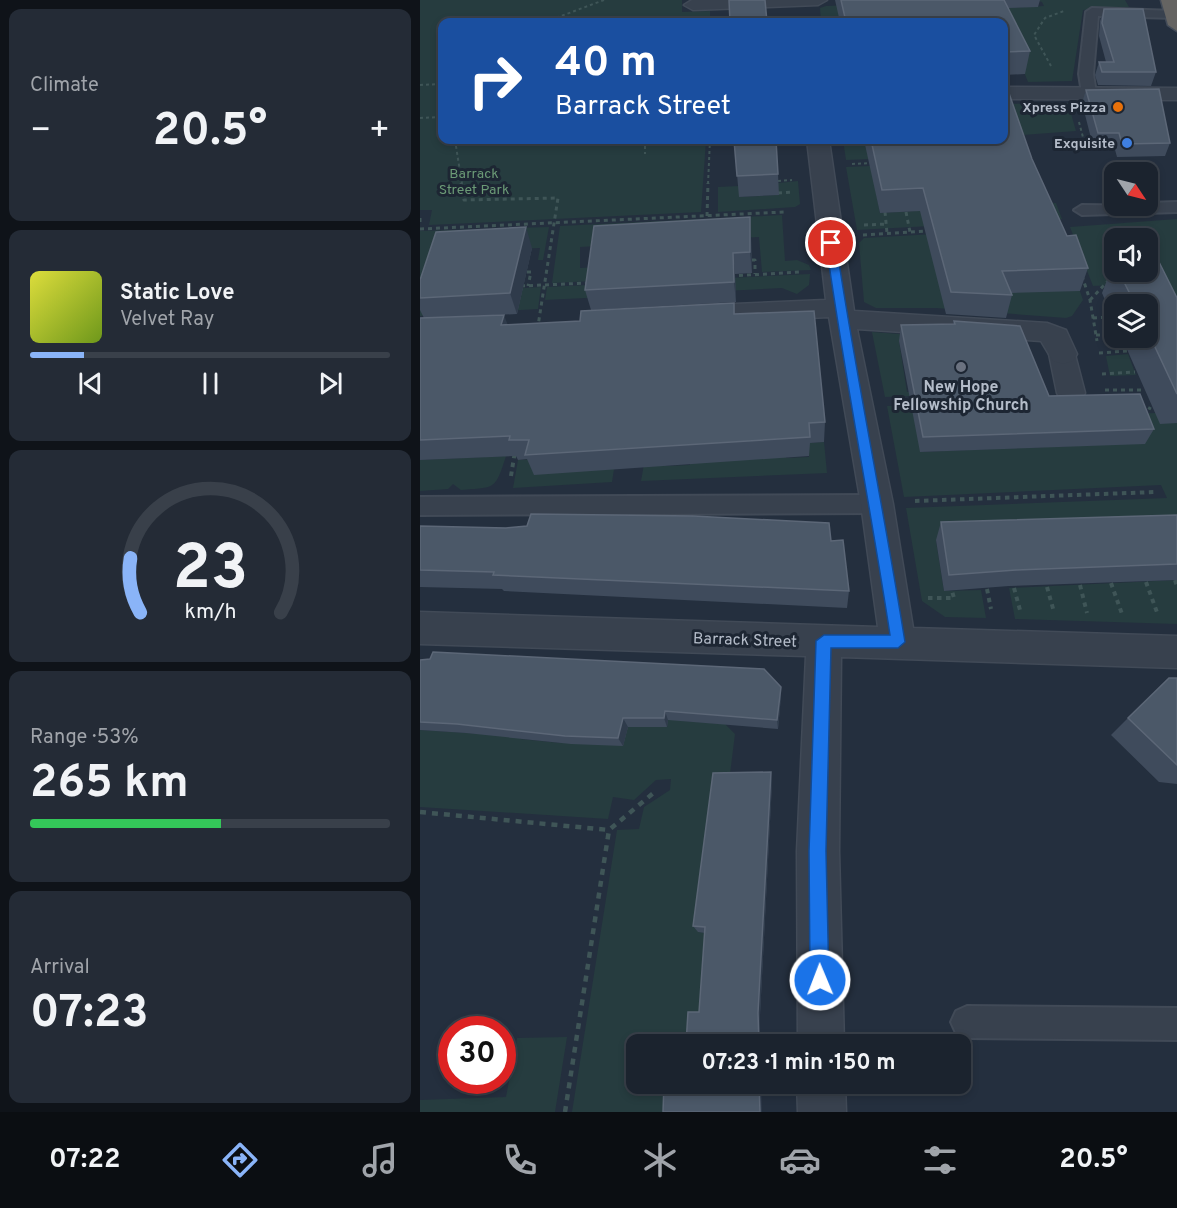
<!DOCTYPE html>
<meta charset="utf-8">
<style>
body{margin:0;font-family:Overpass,sans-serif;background:#242b36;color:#f1f3f6;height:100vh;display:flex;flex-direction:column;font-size:22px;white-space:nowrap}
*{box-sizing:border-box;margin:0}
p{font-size:20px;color:#a0a4aa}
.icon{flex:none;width:33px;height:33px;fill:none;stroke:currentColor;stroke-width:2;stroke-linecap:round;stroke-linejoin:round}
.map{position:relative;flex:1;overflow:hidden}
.details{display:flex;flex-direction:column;gap:9px;padding:9px;background:#0f1319;width:420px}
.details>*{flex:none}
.top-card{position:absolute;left:18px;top:18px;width:570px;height:126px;border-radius:12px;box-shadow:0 3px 9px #0003,0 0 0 2px #39404a;background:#1a4fa0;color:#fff;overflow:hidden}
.needle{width:39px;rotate:125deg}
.buttons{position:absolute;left:684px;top:162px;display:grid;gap:12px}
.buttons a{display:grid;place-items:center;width:54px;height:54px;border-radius:12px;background:#1b232e;box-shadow:0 3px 9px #0003,0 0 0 2px #39404a;font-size:30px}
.speed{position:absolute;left:18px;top:1016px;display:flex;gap:12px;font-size:30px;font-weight:700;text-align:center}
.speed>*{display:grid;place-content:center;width:78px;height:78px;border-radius:50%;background:#1b232e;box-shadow:0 3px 9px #0003,0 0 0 2px #39404a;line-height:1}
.speed .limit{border:9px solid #d22;background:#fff;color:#111}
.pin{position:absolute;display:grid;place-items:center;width:51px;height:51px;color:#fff;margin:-26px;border:3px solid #fff;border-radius:50%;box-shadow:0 2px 6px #0007}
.me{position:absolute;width:66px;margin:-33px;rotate:359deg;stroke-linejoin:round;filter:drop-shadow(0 0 4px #0008)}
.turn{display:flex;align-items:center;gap:21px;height:126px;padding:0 18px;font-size:27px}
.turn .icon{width:78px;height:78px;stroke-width:2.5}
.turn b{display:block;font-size:42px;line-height:51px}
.big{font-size:45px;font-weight:700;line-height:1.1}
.details .widget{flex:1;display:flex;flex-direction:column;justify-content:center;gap:9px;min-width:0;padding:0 21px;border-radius:12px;background:#242b36}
.details .dial{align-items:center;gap:0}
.dial svg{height:156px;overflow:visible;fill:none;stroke:#39404a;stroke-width:7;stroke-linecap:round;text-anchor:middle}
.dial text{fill:#f1f3f6;stroke:none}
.song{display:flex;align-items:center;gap:18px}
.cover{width:72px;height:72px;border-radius:9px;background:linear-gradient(135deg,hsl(60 70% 55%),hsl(80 70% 35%))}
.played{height:6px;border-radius:3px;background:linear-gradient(90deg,#8ab4f8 15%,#39404a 15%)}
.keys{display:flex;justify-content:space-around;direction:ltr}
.heat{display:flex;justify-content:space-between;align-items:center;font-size:33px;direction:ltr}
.charge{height:9px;border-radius:4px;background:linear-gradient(90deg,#34c759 53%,#39404a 0)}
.trip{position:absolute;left:206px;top:1034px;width:345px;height:60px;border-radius:12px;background:#1b232e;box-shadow:0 3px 9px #0003,0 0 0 2px #39404a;font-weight:700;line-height:60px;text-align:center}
.dock{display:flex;height:96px;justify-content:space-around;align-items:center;background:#0b0e12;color:#a0a4aa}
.dock .icon{width:42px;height:42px}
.dock .current{color:#8ab4f8}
.dock b{font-size:27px;color:#f1f3f6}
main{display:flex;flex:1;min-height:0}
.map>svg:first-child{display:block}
</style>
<main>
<section class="details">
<div class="widget"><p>Climate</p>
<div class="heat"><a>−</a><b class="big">20.5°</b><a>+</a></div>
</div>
<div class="widget">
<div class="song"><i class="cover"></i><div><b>Static Love</b><p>Velvet Ray</p></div></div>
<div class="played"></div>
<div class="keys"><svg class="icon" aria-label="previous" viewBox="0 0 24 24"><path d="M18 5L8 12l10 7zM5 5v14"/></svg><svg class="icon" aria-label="pause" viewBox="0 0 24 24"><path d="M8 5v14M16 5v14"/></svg><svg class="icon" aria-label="next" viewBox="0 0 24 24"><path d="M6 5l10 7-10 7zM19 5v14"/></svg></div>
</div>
<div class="widget dial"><svg viewBox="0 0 100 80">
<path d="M14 69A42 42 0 1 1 86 69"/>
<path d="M14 69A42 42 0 0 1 9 41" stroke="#8ab4f8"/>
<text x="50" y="56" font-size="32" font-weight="700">23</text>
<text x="50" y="72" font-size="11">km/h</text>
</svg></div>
<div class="widget"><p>Range · 53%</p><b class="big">265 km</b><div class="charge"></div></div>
<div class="widget"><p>Arrival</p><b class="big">07:23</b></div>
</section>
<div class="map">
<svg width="757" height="1112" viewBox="0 0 757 1112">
<rect width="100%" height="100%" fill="#242f3e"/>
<!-- green -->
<path fill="#263c3f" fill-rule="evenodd" d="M0,0H262V12L290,11V22H22V140H286L281,212L9,225L12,210H0Z
M574,0L587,8L624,6L622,2L615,0H705L709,7L663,10L652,81L608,82L584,22H401L400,8L406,6Z
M648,103L656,131L591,136L608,182L455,188L460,213L636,203L642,219L437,230L426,167L589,160L585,154L426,160L423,140H584V136L590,135L584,115V104Z
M378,181L380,204L375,207L298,212V187L319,186V197L357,195L358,183Z
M362,215L365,261L377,260L389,265L391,270L342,272L339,237L160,247V268L177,267L174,281L132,283L140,226Z
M757,219V300L713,284L673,286L650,227ZM694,238H728V272H694Z
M129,227L123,260H118L120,248L87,249L0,289V231Z
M638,227L663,300L652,316L646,318L516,308H456L444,302L439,243L444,238Z
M390,274L389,285L377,294L362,288L125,300L127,287Z
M121,287L118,309L0,316V294Z
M452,332L521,337V341H479L487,392L598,386L599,392L465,397Z
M708,354L716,375L690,376L686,356Z
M520,404L501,452L698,444L714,414L757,412V532L516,541L524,591L561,590L566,618L525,617L502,601L486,508L747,498L741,485L484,497L467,406Z
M404,442L407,473L221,481L226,453L247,466L270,465V450L367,445L366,458L389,457L388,443Z
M86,456C75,491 75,487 41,490L33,484L28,489L0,491V460Z
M117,459L194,469L192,482L93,488L98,460Z
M757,580V624L595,619L589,588Z
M253,682L263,721L305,724L315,734L310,774L278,932L289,933L283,1014L271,1044H216V1083H251L249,1112H152L197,830L219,829L224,807L250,790L251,779L236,780L214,800L193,797L188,819L0,807V730L64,734L101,725L100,739L141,743L208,727H247Z
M147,1037L135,1112H0V1100L86,1097L97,1038Z"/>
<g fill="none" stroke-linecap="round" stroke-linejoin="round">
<defs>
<path id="service" d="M672,8L754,11L757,12V18L678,16L673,74L676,93L669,97L662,93L659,74L666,12Z
M757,202V212L662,215L654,210L662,205L728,206V203Z
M457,495L465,498L468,504L465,510L457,513L0,515V497Z
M547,1006L757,1008V1040L547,1038L536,1033L531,1022L536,1011Z"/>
<path id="pedestrian" d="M643,344L653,347L665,393L661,400L651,403L641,400L637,393L629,354L633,347Z"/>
<path id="minor" d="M272,0H407L398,5L273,10L264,5Z
M584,87L757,88V100L584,99Z
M387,140H409L434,311L627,323L646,330L657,354L653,361L643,364L633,361L621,341L437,329L473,504L493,628L757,636V668L421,657L419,851L424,1044H378L377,851L386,656L0,644V612L458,627L441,504L409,317L269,324L260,321L256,315L260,309L269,306L406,300Z
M377,1083H425L426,1112H378Z"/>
<path id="trunk" d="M741,0H757V31L748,25Z"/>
</defs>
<!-- service casing -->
<use href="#service" stroke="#414a57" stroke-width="4"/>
<!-- pedestrian casing -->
<use href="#pedestrian" stroke="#414a57" stroke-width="3"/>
<!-- minor casing -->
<use href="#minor" stroke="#414a57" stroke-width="3"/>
<!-- trunk casing -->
<use href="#trunk" stroke="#434c59" stroke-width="3"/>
<!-- path-far3 -->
<path stroke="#3f5557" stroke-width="2" stroke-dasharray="3 3" stroke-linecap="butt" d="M125,22L184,0
M631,66L614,35L625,18L644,11
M0,85L22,84
M0,118L22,117
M659,122L665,145
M35,140L42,184
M225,140V154
M432,164L452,163
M358,181L372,180
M288,184L290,140"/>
<!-- path-far2 -->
<path stroke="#3f5557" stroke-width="3" stroke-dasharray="4 4" stroke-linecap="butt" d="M41,183L44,200L138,198L118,326
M358,193L372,192
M465,212L467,233
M486,212L490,232
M287,216L288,183
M0,218V224
M444,225L467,224
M0,229L365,212
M443,235L508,231
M332,260H335V274
M107,272H111L108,286
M311,276L381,272
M662,276L670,300L677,341
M101,286L168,283
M670,300L688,281
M673,318L693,317
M676,335H694
M679,353L707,351
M682,374L715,372
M685,390H723
M472,401L495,400
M721,404L731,409"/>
<!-- path-far1 -->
<path stroke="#3f5557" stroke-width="4" stroke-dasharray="4.5 4.5" stroke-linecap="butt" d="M91,476L95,451
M495,501L735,492
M755,580L757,586
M726,582L738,615
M691,583L702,614
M660,585L667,613
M627,587L634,612
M594,588L600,610
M567,589L571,609
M508,598H534L532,591"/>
<!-- path -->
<path stroke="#3f5557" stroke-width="4.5" stroke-dasharray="6 6" stroke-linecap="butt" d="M0,812L189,830
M145,1112L189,830L237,790"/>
<!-- service -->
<use href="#service" fill="#38414e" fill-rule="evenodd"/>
<!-- pedestrian -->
<use href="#pedestrian" fill="#38414e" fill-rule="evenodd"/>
<!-- minor -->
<use href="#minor" fill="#38414e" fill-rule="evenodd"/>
<!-- trunk -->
<use href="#trunk" fill="#656462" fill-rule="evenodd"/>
</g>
<!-- wall -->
<path fill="#3f4b5c" d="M415,0H620L618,7L588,8L610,51L605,74L584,75V22H420Z
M684,9L736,72L731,86L678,85L675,75L679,62H686L679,36L680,21Z
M666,90L750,143L745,156L697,157L694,146H673L662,103Z
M314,140L358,174L359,195L319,197Z
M444,140H584L612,159L647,236L668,268L660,291L591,293L592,295L586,318L526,314L500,211L460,213Z
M331,237L332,273L315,274L316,302L171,310L165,290Z
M112,248L97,314L28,317L87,325L160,321L314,303L315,314L405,422L404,442L390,443L389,456L114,475L107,459L98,460L96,456L0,460V318H4L0,310V280Z
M694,262V272H728L757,298V423L740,424L702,338H728V304H694V321L682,293Z
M534,321L629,396L734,429L725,444L500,452L479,341L481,325L533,324Z
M757,515V580L589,586L524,591L516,540L521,522Z
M0,526L411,541L429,591L427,608L84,591L82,589L0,587Z
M0,660L361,696L358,729L248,720L247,727H208L203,746L151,744L46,733L0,730Z
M757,678V784L739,782L691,735L708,718Z
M352,783L340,1015L279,1012L285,933L278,932L273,926Z"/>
<!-- shaded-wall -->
<path fill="#2f3b4b" d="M330,217L331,237L332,273L330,252Z
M106,227L112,248L97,314L90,293Z
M313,253L315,274L316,302L314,282Z
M84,315L92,336L81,325Z
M361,687V696L358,729L357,720Z
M245,711L248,720L247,727L244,718Z
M203,718L208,727L203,746L198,738Z
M351,772L352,783L340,1015V1044H339L338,1013Z
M339,1083H341L342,1112H340Z"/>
<!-- building -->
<path fill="#4b5868" stroke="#5c6777" stroke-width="1.5" d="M309,0H345L347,22H310Z
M421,0H584L610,51L584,52V22H426Z
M684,9H723L736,72H682L679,62H694L682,23Z
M584,79L612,159L647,236L656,235L668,268L582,271L592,295L531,292L503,188L462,190L451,140H584Z
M739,89L750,143L702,144L699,133H678L666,90Z
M314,140H356L358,174L317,176Z
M330,217V252L313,253L314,282L165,290L174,226Z
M106,227L90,293L0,298V280L16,232Z
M737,258L757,298V394L728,332V304H715L699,272H728V259Z
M314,303V314L394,311L405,422L389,423L390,437L105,455L109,440H89L90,436L0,440V318L84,315L81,325L160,321L161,311Z
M534,321L600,326L629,396L720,394L734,429L503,437L481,325L535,324Z
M111,514L273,516L409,523L411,541L423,540L429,591L73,575L74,572L0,570V526L86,528L107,526Z
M757,515V564L596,570L529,575L521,522Z
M13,652L344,669L361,687L357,720L245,711L244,718H203L198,738L145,736L37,724L0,722V660L10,659Z
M749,678H757V765L708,718Z
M351,772L338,1013L339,1044H266L268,1012H279L285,927L273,926L293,773Z
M244,1083H339L340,1112H243Z"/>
<!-- route -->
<path fill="#1a73e8" stroke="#114b97" stroke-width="1.5" d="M411,240L416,243C436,377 464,509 485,642L478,648H411L406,851L409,980L406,986L400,989L393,986L390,980L389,851L396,641L404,635H470C450,504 424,374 406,243Z"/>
<!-- markers -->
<circle fill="#e8710a" stroke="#1d2633" stroke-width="2" cx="698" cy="107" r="6"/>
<circle fill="#3f7fe0" stroke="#1d2633" stroke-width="2" cx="707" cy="143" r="6"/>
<circle fill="#6b7280" stroke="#1d2633" stroke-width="2" cx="541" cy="367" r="6"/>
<g text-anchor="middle" stroke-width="6" stroke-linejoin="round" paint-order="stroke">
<!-- far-poi labels -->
<g font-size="14" font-weight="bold" fill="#b4bcc9" stroke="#1d2633" text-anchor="end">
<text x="686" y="112">Xpress Pizza</text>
<text x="695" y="148">Exquisite</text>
</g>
<!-- far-park labels -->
<g font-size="14" fill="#6b9a76" stroke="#1d2633">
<text x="54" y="178">Barrack<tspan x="54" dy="16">Street Park</tspan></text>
</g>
<!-- poi labels -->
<g font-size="16" font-weight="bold" fill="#b4bcc9" stroke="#1d2633">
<text x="541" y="392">New Hope<tspan x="541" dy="18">Fellowship Church</tspan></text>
</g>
<!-- street labels -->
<g font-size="16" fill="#b4bcc9" stroke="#1d2633">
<text transform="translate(325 639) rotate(2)" y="6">Barrack Street</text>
</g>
</g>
</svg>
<div class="buttons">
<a><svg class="needle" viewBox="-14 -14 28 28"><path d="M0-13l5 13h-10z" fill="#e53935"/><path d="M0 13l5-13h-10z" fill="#a0a4aa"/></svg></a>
<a><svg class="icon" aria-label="sound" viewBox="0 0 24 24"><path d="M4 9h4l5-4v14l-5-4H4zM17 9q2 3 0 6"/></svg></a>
<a><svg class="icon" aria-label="layers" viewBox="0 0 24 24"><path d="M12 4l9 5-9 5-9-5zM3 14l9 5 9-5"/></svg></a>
</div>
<div class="speed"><div class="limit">30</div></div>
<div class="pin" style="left:411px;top:243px;background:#d93025"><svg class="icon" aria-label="arrive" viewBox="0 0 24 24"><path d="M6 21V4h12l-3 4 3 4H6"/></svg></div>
<svg class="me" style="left:400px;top:980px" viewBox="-20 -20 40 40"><circle r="17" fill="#1a73e8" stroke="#fff" stroke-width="3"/><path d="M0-11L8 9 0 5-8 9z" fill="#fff"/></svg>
<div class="trip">07:23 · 1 min · 150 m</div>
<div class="top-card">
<div class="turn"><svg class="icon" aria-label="right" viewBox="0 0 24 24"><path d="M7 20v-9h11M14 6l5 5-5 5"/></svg><div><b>40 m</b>Barrack Street</div></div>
</div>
</div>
</main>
<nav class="dock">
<b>07:22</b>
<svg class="icon current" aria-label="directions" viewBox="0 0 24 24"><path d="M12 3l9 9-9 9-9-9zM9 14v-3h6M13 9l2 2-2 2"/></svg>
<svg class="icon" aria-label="music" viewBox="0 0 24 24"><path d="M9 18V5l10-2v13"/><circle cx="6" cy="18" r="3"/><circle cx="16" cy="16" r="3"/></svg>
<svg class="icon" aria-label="phone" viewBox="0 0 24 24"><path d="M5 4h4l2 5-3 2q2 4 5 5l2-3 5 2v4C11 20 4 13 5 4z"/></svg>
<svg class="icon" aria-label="climate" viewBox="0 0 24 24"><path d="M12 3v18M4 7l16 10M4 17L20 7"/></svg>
<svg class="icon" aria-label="car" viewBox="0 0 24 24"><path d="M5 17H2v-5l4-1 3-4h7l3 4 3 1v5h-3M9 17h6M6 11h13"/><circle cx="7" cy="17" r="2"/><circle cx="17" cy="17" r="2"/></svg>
<svg class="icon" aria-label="filters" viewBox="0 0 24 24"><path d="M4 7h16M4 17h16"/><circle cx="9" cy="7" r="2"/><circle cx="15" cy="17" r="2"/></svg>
<b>20.5°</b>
</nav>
